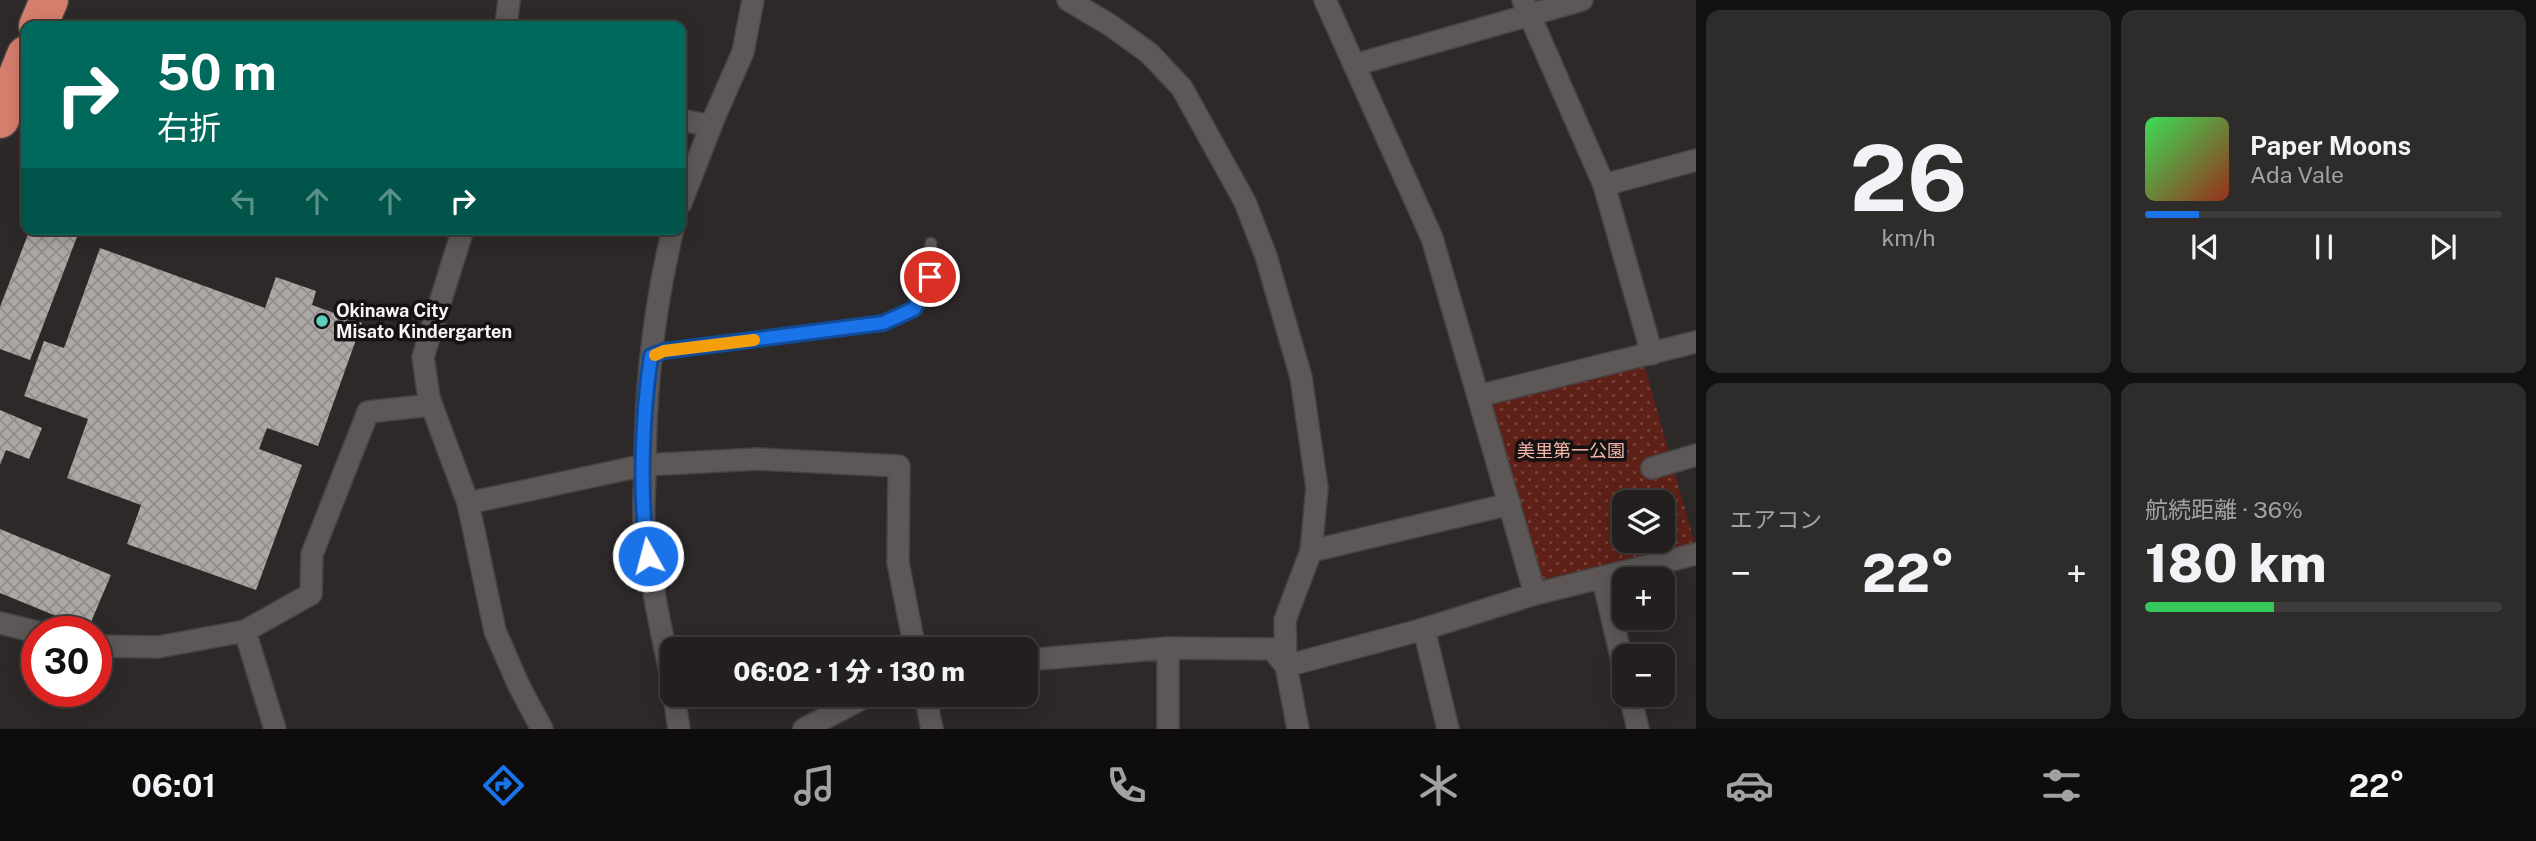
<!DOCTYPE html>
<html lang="ja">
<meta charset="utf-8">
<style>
body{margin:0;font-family:"Public Sans","Noto Sans JP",sans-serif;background:#2e2c2b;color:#f1f3f6;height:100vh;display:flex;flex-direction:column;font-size:26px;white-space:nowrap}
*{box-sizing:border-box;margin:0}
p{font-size:23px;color:#a2a2a4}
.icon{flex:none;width:38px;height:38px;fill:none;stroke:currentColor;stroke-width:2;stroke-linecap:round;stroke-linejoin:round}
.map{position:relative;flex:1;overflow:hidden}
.side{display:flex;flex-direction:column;gap:10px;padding:10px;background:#131110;width:840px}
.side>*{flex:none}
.hud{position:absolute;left:21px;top:21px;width:665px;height:214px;border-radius:14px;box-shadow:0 4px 18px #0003,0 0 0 2px #3f3d3c;background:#00695c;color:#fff;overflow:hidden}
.fabs{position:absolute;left:1612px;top:490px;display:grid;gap:14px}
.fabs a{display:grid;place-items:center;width:63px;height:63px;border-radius:14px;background:#221f1e;box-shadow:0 4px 18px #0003,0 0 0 2px #3f3d3c;font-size:35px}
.speed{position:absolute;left:21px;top:616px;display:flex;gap:14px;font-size:35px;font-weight:700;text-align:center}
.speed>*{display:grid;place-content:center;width:91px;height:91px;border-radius:50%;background:#221f1e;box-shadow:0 4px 18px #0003,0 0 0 2px #3f3d3c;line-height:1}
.speed .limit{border:10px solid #d22;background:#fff;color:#111}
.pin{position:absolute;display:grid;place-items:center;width:60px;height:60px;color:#fff;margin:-30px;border:4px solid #fff;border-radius:50%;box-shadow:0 2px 7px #0007}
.me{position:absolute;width:77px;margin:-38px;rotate:353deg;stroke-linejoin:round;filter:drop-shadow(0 0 5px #0008)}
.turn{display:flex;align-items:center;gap:24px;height:147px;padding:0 21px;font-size:32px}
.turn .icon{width:91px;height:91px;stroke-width:2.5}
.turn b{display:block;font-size:49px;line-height:60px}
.lanes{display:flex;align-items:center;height:66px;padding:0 21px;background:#0003;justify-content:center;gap:35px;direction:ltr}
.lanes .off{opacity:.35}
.big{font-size:52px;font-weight:800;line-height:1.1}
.side .card{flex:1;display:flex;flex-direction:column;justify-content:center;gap:10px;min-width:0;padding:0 24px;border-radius:14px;background:#2e2c2b}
.side .dial{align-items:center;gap:0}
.dial b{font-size:91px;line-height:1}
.song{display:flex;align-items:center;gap:21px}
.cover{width:84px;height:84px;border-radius:10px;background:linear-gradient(135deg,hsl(130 70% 55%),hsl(10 70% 35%))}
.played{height:7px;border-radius:4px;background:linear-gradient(90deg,#1a73e8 15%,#3f3d3c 15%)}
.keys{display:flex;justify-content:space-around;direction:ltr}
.heat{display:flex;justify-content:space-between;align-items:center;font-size:38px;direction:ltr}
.charge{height:10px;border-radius:5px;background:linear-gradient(90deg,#34c759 36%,#3f3d3c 0)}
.side .tiles{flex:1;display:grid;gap:10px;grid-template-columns:repeat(2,1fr)}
.trip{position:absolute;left:660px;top:637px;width:378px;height:70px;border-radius:14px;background:#221f1e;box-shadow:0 4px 18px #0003,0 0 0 2px #3f3d3c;font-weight:800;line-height:70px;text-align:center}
.tab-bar{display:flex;height:112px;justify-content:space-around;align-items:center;background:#0e0c0c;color:#a2a2a4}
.tab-bar .icon{width:49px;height:49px}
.tab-bar .active{color:#1a73e8}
.tab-bar b{font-size:32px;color:#f1f3f6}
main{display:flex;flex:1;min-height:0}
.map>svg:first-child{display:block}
</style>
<main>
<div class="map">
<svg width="1696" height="729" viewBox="0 0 1696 729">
<defs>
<pattern id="park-dots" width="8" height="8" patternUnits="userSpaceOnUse" patternTransform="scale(1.75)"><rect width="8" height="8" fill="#5f2117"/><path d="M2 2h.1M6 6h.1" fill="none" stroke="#774239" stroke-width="1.8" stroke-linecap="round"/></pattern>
<pattern id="building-cross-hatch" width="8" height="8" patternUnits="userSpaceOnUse" patternTransform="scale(1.75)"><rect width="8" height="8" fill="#ada8a6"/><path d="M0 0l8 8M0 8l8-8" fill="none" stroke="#8f8c8a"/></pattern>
</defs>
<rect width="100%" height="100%" fill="#2d2928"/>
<!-- park -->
<path fill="url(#park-dots)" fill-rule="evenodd" d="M1642,357L1696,548L1535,594L1478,396ZM1624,502H1662V541H1624Z"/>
<!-- building -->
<path fill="url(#building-cross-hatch)" d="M30,229H80L30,360L0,349V307Z
M100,248L265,308L276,277L316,291L312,305L362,323L318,446L267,428L259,449L302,465L256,590L127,544L141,505L67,478L88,419L24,396L44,341L64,348Z
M0,410L42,428L29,459L6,450L0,465Z
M0,529L111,575L88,629L0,593Z"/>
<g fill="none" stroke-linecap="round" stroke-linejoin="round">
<defs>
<path id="lane" d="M651,356L664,351L883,323L914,309L930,277L931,243"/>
<path id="street" d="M1068,0L1110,25L1149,53L1182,88L1245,202L1266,256L1301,377L1317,488L1311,551L1285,620L1286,666L1298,729
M1325,0L1432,238L1478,396L1696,342
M1523,0L1604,185L1652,354
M506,26L509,0
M1354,65L1582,0
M681,120L711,126
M1604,185L1696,160
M681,203L714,118L743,52L753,0
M463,229L423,357L429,398L468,503L495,631L519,686L542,729
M1478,396L1535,594
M1652,468L1696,455
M468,503L645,465L757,459L899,466L898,563L915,649
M1311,551L1510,504
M1603,579L1624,670
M0,623L37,632
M1424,629L1448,729
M245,631L311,594L312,554L368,412L431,405
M96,646L158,647L245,631L275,729
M1026,660L1168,648L1272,649L1286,666L1424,629L1535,594L1696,554
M672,681C661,632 651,583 645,533C642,512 645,490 645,469C645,388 654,308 673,229
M674,695L679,729
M925,695L932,729
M1630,695L1638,729
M804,729L869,695
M1168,729V648"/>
<path id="highway" d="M38,26L49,0
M0,119L26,55"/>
</defs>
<!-- lane casing -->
<use href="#lane" stroke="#464442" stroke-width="13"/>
<!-- street casing -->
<use href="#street" stroke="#464442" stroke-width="24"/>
<!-- highway casing -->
<use href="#highway" stroke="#464442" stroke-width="41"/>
<!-- lane -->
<use href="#lane" stroke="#5d5857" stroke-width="10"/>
<!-- street -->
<use href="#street" stroke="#5d5857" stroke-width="21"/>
<!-- highway -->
<use href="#highway" stroke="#d57e6e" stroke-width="38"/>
</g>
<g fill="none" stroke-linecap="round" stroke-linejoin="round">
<defs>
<path id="route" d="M648,556C639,497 642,415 651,356L664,351L883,323L914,309L930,277"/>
</defs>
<!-- route casing -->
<use href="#route" stroke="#114b97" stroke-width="18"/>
<!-- route -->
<use href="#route" stroke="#1a73e8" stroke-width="12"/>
<!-- slow -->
<path stroke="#f59e0b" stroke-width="12" d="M655,355L664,351L754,340"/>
</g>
<!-- markers -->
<circle fill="#5bcebc" stroke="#141212" stroke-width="2.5" cx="322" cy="321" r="7"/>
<g text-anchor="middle" stroke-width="7" stroke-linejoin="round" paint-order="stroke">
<!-- poi labels -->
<g font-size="18" font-weight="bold" fill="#f6f3f2" stroke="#141212" text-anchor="start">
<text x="336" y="317">Okinawa City<tspan x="336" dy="21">Misato Kindergarten</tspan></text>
</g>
<!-- park labels -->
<g font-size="18" fill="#f7b6a9" stroke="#141212">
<text x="1571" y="457">美里第一公園</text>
</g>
</g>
</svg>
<div class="fabs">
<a><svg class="icon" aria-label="layers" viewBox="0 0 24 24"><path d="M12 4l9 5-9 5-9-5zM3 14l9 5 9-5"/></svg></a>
<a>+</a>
<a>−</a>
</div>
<div class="speed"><div class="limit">30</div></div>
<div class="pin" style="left:930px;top:277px;background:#d93025"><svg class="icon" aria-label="arrive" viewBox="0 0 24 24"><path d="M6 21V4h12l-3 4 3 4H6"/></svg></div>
<svg class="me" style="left:648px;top:556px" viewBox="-20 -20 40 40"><circle r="17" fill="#1a73e8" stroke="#fff" stroke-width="3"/><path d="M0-11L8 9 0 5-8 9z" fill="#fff"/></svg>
<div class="trip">06:02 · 1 分 · 130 m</div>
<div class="hud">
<div class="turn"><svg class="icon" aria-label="right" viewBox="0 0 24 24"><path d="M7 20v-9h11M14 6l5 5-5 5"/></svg><div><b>50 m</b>右折</div></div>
<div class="lanes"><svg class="icon off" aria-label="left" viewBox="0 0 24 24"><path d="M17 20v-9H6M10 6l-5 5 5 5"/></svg><svg class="icon off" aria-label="ahead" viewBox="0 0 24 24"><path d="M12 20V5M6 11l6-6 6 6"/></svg><svg class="icon off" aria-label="ahead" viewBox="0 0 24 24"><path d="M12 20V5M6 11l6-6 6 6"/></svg><svg class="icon" aria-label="right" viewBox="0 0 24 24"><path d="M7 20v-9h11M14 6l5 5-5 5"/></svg></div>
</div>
</div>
<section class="side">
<div class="tiles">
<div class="card dial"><b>26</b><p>km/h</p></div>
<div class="card">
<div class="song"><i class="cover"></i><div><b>Paper Moons</b><p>Ada Vale</p></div></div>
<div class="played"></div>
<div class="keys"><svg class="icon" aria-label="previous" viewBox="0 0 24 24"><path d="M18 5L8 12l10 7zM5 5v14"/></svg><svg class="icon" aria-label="pause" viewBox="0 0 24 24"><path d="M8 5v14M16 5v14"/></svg><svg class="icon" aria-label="next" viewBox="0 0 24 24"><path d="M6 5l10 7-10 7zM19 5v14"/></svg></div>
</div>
<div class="card"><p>エアコン</p>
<div class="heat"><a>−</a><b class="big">22°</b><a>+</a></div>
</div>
<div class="card"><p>航続距離 · 36%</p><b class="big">180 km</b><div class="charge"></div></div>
</div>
</section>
</main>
<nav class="tab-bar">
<b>06:01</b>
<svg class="icon active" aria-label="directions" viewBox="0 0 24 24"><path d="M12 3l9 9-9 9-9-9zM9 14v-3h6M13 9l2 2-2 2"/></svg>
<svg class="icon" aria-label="music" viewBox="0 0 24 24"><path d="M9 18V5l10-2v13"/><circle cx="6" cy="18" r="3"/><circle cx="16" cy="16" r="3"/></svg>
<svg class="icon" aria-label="phone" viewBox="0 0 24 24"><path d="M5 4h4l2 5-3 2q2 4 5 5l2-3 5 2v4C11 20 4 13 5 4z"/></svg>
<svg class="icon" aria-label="climate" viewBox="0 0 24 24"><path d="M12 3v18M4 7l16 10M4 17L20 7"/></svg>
<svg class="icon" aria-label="car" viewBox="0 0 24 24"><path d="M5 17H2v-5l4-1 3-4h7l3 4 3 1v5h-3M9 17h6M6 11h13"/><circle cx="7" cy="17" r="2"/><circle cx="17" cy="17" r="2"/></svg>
<svg class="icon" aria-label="filters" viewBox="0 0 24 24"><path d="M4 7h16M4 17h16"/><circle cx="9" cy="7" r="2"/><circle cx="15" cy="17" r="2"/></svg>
<b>22°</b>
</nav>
